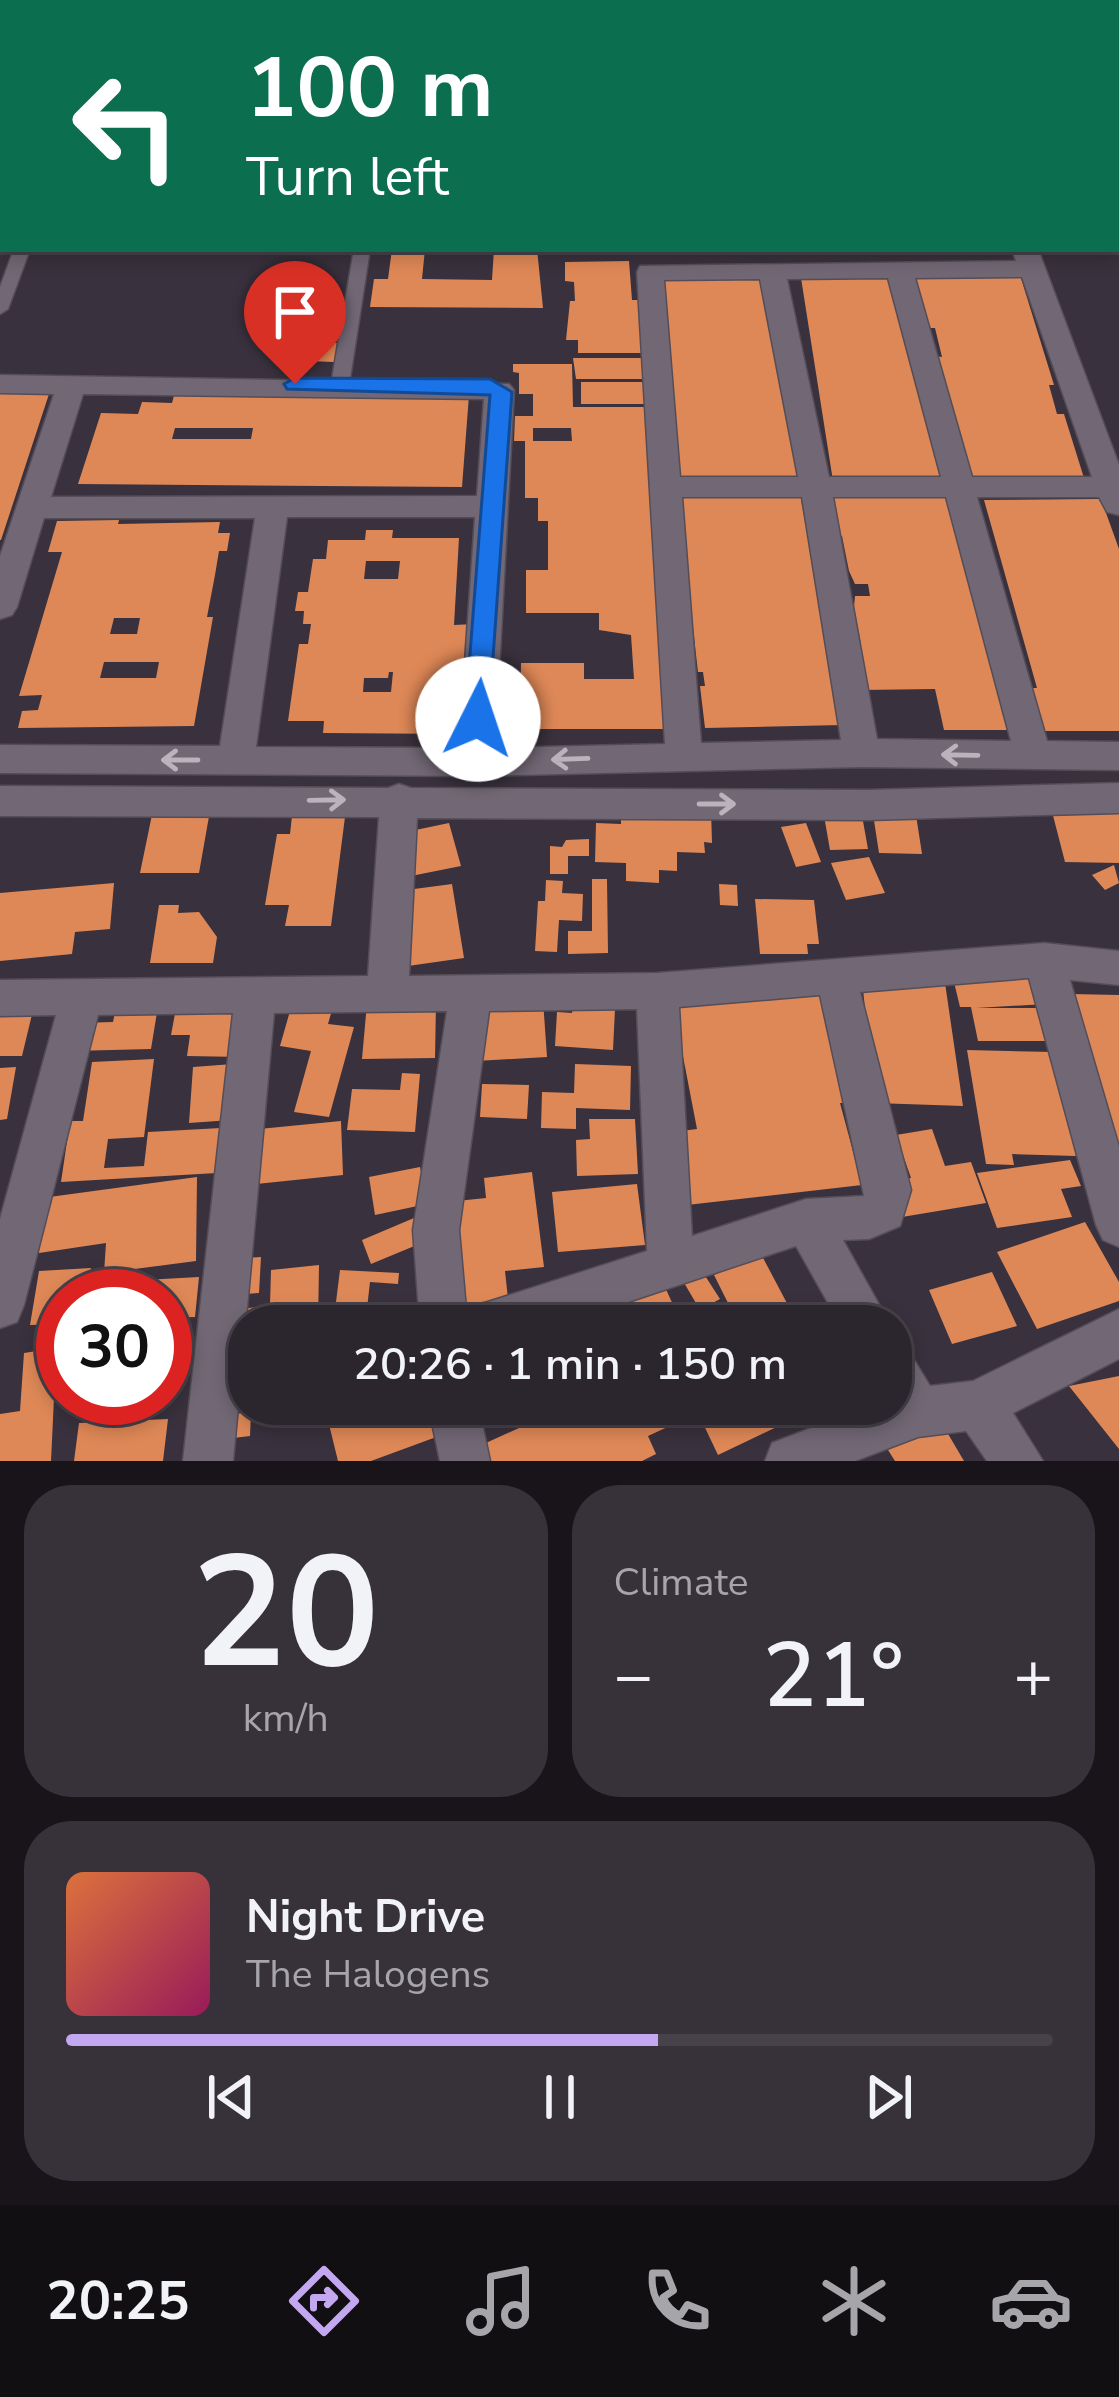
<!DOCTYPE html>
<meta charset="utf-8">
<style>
body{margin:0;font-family:"Nunito Sans",sans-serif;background:#37313a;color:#f1f3f6;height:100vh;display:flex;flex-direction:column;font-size:45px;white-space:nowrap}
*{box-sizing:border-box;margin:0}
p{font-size:39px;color:#a6a5aa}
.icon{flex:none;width:66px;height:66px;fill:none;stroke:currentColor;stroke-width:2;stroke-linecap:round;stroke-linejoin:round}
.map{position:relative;height:1461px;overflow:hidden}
.details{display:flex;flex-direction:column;gap:24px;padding:24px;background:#181419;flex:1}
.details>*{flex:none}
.guide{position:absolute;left:0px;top:0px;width:1119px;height:252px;box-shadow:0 6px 18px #0003,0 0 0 3px #47424a;background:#0b6e4f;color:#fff;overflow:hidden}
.speed{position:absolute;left:36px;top:1269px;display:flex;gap:24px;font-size:60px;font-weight:700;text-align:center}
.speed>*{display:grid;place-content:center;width:156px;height:156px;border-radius:50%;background:#2b252e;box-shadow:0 6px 18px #0003,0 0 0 3px #47424a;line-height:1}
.speed .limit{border:18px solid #d22;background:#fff;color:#111}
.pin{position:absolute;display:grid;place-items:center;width:102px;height:102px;color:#fff;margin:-123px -51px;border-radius:50% 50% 50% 0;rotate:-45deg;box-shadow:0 0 12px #0007}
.pin .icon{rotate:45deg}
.me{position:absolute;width:132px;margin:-66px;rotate:4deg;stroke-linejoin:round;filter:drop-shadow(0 0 9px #0008)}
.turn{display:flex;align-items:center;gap:42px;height:252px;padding:0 48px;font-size:54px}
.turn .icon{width:156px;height:156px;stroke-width:2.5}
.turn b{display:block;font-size:84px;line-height:102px}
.big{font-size:90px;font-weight:600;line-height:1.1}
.details .card{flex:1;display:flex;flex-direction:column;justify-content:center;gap:18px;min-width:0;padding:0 42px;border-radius:48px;background:#37313a}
.details .dial{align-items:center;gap:0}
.dial b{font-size:156px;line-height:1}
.song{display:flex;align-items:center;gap:36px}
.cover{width:144px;height:144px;border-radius:18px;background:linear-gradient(135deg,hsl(20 70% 55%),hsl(330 70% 35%))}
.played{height:12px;border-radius:6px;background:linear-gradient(90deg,#c4a7f1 60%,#47424a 60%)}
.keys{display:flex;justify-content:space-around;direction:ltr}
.heat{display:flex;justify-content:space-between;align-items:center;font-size:66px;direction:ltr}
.details .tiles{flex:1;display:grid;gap:24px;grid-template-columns:1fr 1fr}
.card:last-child{grid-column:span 2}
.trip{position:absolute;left:228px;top:1305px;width:684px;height:120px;border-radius:48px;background:#2b252e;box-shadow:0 6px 18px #0003,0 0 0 3px #47424a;font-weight:600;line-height:120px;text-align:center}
.tab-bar{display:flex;height:192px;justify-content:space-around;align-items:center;background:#110f12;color:#a6a5aa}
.tab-bar .icon{width:84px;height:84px}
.tab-bar .selected{color:#c4a7f1}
.tab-bar b{font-size:54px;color:#f1f3f6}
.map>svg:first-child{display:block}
</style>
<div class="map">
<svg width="1119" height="1461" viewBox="0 0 1119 1461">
<rect width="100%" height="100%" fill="#39313d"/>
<!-- green -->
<path fill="#474811" d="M54,0H1029L54,3Z"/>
<!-- building -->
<path fill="#df8857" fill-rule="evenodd" d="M392,249H425L422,279L492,280L494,249H537L543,308L370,307L374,279H388Z
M629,261L632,300H639L643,353H578V340H566L570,301H575L574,282L565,281V262Z
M915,274L1020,275L1054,385H1049L1057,414H1064L1084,478L967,477L935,356L942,357L935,328H924Z
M662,277H767L803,479L679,480Z
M894,277L947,481H833L801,278Z
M312,343H338L334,362L307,361Z
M573,358H644L645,379H576Z
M513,364H572L573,407H654L674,729H520L521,663H584V679H634L631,635L599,630V613H526V570H548V521H538V498H525V441H514L515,416H533V394H519V373L513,372ZM533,428H571L572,441H533Z
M581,382H652L653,404H581Z
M0,391H50L1,540H0Z
M175,392L469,395L462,487L78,484L101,413L138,414L142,402L172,403ZM175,428H253L251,439H172Z
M800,494L843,725L705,728L700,686H705L703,672H698L678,496Z
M948,496L1010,730H944L935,689L861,690L853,645H861L854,607L855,596H870L868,584H855L849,571L842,536H834L827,497Z
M1101,499L1119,549V731H1043L1031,688H1037L984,500Z
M119,520L118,524L220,522L218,533H230L227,551H219L215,575L207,617H213L194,726L18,728L22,711L38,710L42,695L19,696L62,552H48L57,521ZM114,618H140L137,634H110ZM104,662H159L156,678H100Z
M366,530H393L392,538H459L454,625L474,624L472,672H461L458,734L323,733L324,721H288L299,644H308L311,624H303L304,611H295L298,592H308L313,559H326L328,540H365ZM366,561H400L398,579H364ZM389,672H393L391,692H363L364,678H388Z
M1049,800L1119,801V863L1065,862Z
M154,805H211L199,873H140Z
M711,809L712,843L704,842L705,853L677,852V871L659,870V883L626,881V863L595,862L596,823L621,824V815Z
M823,810H861L868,849L830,850Z
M873,814L916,815L922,854L879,853Z
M292,816L345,817L331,926H285L289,905H265L277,834H290Z
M449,823L461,866L411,876L401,833Z
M806,823L821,862L796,867L781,827Z
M589,839V856H568V874H550V846L562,847L566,840Z
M869,857L885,893L846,900L831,863Z
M1114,865L1119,883L1105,890L1092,875Z
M592,879H607L608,953L568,954V931H592Z
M546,880L563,881L562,893L583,894L582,921L559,920L557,952L535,951L538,901H545Z
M114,883L110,929L75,932L72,954L0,961V893Z
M452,884L464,958L408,966L399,891Z
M719,884L737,885L738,906L720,905Z
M755,899L814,900L819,944H807L808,954H760Z
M159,905H179L178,913L199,912L217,937L213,963H150Z
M1038,975L1046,1004L976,1008H1050L1058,1041H978L971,1007H960L953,978Z
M862,980L945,983L963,1106L875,1103Z
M823,983L855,1102L840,1103L862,1185L678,1206L665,1133L697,1129L671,994Z
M1070,994L1119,995V1180Z
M159,1000L151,1049L72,1051L78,1023L113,1022L115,1012Z
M543,1000L547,1057L476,1061L474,1003Z
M0,1002H35L22,1056H0Z
M177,1003H250L242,1057L187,1056L190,1035H171Z
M367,1003H436L435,1058L362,1059Z
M292,1004L332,1010L328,1024L354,1027L329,1117L294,1112L311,1051L280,1046Z
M573,1005L615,1009L613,1050L555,1046L557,1012L572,1013Z
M967,1050L1054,1052L1076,1156L1012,1154L1014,1165L986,1164Z
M154,1059L144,1137L108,1139L104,1168L144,1166L148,1132L221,1128L217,1173L61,1182L70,1121H83L92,1062Z
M233,1064L231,1120L189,1123L193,1067Z
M575,1064L631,1066L630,1110L576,1108V1129L541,1128L542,1092L574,1093Z
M16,1067L7,1119L0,1120V1068Z
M402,1073L420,1074L415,1132L347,1130L352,1089L400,1090Z
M482,1084L529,1085L527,1119L480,1117Z
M589,1119H635L638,1174L577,1176L576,1140L590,1139Z
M341,1121L343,1175L247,1185L248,1130Z
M932,1129L945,1166L971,1162L986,1203L902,1217L891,1181L911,1178L896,1135Z
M1070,1160L1081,1186L1061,1189L1072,1217L997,1228L977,1173Z
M420,1167L427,1204L375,1215L369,1177Z
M532,1172L544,1267L505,1271L508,1299L463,1304L447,1202L486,1198L484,1178Z
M197,1177L196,1261L104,1273L106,1243L39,1253L42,1198Z
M637,1184L645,1245L558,1252L552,1192Z
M414,1218L424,1242L371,1264L362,1240Z
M1085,1222L1119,1282V1301L1037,1329L997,1252Z
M761,1254L799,1326H702L700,1321L730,1307L714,1275Z
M261,1257L259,1293L230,1295L232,1259Z
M319,1265L318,1326H249L245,1403H220L228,1311L270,1305L271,1270Z
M91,1268L89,1283L199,1277L195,1317L165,1318V1296H63V1324L30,1325L39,1271Z
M340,1270L399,1273L398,1284L370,1282L365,1326H333Z
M702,1271L720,1299L700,1310L683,1281Z
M992,1272L1017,1326L952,1344L929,1290Z
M663,1283L683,1326H564Z
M165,1319L172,1384L165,1385Z
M63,1347V1396L54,1398L51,1461H0V1414L20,1411L24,1353Z
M1119,1376V1449L1069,1386Z
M253,1404H309L308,1411L252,1410Z
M324,1404H429L439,1436L371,1461H338Z
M477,1404H525L483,1420Z
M572,1404H588L597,1426L645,1404H825L718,1455L698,1413L648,1436L656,1454L642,1461H469L466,1452Z
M251,1412L250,1436L216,1440L217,1416Z
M168,1419L163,1461H74L79,1423Z
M941,1422L964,1461H895L888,1450Z"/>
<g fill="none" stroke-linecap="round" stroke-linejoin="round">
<defs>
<path id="service" d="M14,249H30L8,309L0,314V287Z
M354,249H370L349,385L340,390L331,385Z"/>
<path id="minor" d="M1050,0H1073L1048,3Z
M1012,249H1038L1119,465V515L1107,512L1099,497H977L1047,741L1119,742V770L861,767L476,776L0,773V745L220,746L255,518H44L17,607L12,615L0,619V556L54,394L0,393V375L509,384L514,390L495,748L665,744L637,272L640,266L1016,261ZM1022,277L1092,477H972L915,278ZM888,278L941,477H829L787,279ZM760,279L798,477H680L664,280ZM83,394L484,399L477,496L51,497ZM682,497H802L841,740L701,743ZM833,497H946L1011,741L877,739ZM287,517H475L459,748L256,747Z
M1119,783V813L868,820L417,818L409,976L657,973L1044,943L1119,951V985L1070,980L1119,1147V1247L1103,1240L1096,1225L1029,978L860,992L911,1190L900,1226L869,1239L843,1240L891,1326H841L796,1246L556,1326H420L413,1230L447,1011L274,1013L233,1461H183L233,1013L98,1015L24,1305L17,1322L0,1328V1219L56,1015L0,1016V980L368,976L379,817L0,816V786L388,788L399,784L411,788L868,790ZM820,995L864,1196L806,1199L692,1236L679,1007ZM637,1009L647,1251L466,1309L459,1230L489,1011Z
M1119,1309V1359L1013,1413L1043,1461H987L966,1431L918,1437L855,1461H765L772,1443L874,1404H891V1343L908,1350L930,1386L973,1381Z
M428,1404H478L490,1461H440Z"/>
<path id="trunk" d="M18,0H40L17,3Z
M3,78V100L0,101V79Z"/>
</defs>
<!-- service casing -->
<use href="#service" stroke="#544d57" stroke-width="3"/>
<!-- minor casing -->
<use href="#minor" stroke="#544d57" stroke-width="3"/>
<!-- trunk casing -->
<use href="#trunk" stroke="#544d57" stroke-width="3"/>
<!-- service -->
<use href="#service" fill="#716775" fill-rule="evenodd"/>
<!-- minor -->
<use href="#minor" fill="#716775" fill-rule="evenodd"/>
<!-- trunk -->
<use href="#trunk" fill="#c88686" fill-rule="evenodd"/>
</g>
<!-- one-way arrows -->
<defs><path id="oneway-shaft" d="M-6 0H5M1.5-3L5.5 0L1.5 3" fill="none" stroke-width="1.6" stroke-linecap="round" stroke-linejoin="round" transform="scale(3)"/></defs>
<g stroke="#bab2bc">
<use href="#oneway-shaft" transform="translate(960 755) rotate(-179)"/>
<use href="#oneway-shaft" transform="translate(570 759) rotate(178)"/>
<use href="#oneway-shaft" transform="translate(180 760) rotate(-180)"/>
<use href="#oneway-shaft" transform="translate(327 800) rotate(-1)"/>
<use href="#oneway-shaft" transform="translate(717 804)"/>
</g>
<!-- route -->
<path fill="#1a73e8" stroke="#114b97" stroke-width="3" d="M295,378L490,379L512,392L488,727H469L465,719L490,395L287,389L284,384Z"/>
</svg>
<div class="speed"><div class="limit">30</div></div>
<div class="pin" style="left:295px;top:384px;background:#d93025"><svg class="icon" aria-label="arrive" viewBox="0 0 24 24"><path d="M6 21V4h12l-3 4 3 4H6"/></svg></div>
<svg class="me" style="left:478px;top:719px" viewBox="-20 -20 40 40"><circle r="19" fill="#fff"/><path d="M0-13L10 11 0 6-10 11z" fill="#1a73e8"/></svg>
<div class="trip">20:26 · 1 min · 150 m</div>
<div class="guide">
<div class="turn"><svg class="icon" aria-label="left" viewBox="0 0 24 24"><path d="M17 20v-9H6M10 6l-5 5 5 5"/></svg><div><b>100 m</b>Turn left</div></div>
</div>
</div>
<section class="details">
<div class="tiles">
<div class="card dial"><b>20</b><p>km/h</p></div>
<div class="card"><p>Climate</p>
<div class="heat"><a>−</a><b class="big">21°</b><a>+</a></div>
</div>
<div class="card">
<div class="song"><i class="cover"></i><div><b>Night Drive</b><p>The Halogens</p></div></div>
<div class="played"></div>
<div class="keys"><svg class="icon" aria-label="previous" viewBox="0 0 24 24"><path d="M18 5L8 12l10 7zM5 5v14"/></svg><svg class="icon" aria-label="pause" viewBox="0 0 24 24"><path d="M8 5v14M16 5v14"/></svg><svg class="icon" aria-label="next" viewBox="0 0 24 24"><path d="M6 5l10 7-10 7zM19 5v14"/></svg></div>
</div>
</div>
</section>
<nav class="tab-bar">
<b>20:25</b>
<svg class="icon selected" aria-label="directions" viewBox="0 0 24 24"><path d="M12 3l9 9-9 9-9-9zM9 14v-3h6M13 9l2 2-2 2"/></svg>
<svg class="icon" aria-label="music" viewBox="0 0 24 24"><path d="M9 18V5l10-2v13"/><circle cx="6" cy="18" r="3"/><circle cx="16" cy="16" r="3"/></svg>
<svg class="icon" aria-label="phone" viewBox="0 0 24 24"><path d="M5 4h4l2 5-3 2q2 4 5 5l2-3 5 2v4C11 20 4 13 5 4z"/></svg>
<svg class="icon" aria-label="climate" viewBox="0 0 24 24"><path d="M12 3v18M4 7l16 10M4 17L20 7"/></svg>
<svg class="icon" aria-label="car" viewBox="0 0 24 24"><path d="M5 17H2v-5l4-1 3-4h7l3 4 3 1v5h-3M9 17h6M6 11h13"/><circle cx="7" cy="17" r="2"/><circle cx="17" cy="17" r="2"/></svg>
</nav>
